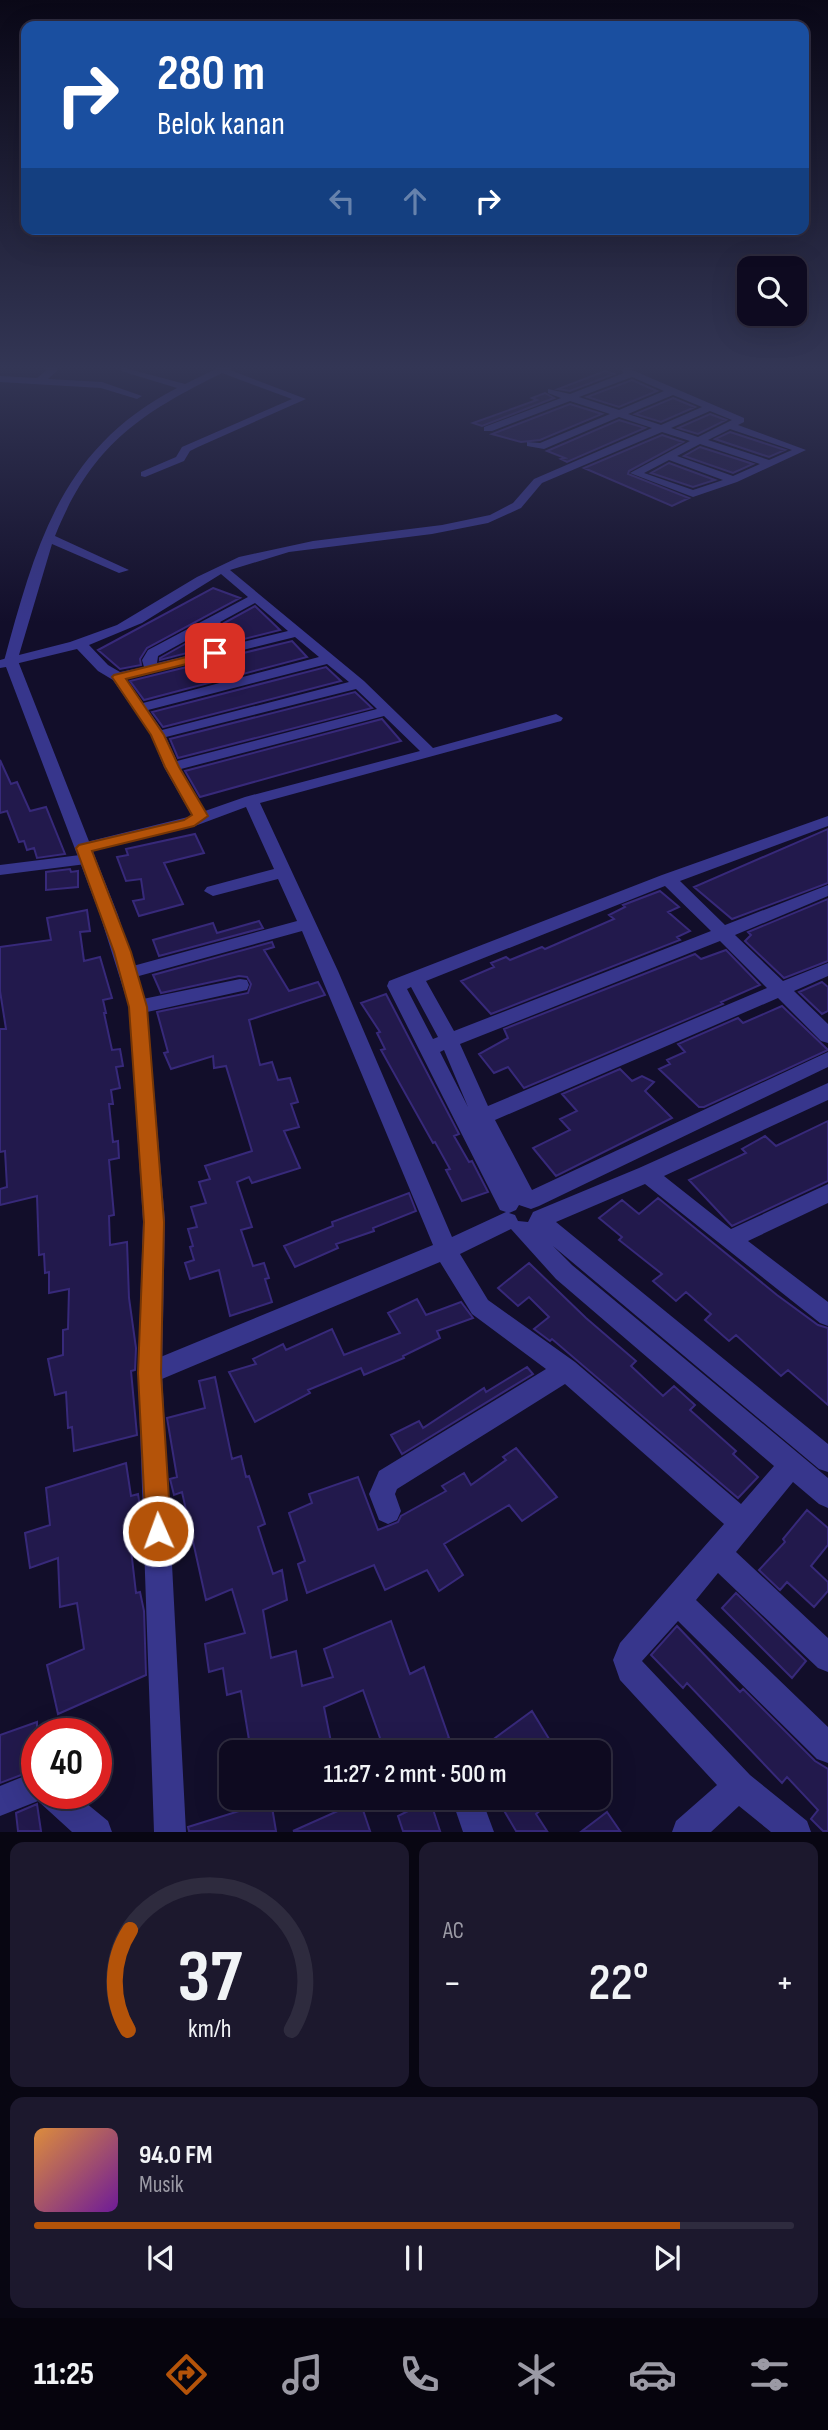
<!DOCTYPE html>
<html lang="id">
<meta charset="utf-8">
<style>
body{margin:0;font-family:"Sofia Sans Condensed",sans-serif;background:#1c182d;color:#f1f3f6;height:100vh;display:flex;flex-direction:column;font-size:26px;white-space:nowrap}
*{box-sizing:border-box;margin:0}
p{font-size:23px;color:#9b9aa5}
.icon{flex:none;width:38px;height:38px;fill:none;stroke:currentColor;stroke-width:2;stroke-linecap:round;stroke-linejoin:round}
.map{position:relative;height:1832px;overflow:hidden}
.details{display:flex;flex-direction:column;gap:10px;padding:10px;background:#080612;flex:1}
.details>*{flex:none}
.banner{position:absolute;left:21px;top:21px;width:788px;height:214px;border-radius:14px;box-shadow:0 7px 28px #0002,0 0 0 2px #2e2b3e;background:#1a4fa0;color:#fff;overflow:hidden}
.buttons{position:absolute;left:737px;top:256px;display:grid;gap:14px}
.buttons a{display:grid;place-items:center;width:70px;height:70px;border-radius:14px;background:#0e0a20;box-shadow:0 7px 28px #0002,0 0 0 2px #2e2b3e;font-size:35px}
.speed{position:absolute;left:21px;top:1718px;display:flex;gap:14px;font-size:35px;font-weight:700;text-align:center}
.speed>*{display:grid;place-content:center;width:91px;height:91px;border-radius:50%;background:#0e0a20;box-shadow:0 7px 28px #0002,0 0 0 2px #2e2b3e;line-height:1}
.speed .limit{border:10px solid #d22;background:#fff;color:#111}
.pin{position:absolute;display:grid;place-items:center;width:60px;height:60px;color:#fff;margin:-30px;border-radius:14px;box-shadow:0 4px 10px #0006}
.me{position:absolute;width:77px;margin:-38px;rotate:358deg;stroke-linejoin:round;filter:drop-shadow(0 0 5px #0008)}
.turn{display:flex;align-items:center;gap:24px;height:147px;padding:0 21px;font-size:32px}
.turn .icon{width:91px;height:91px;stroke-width:2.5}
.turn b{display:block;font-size:49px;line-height:60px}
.lanes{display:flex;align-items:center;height:66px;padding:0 21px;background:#0003;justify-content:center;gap:35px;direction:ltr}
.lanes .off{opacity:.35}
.big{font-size:52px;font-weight:600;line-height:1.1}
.details .widget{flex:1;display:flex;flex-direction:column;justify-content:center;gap:10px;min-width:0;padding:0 24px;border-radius:14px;background:#1c182d}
.details .dial{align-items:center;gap:0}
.dial svg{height:182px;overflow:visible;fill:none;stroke:#2e2b3e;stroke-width:7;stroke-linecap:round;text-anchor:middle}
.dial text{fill:#f1f3f6;stroke:none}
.song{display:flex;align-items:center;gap:21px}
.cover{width:84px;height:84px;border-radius:10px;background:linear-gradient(135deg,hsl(30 70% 55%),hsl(280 70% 35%))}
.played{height:7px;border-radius:4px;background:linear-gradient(90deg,#b45309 85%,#2e2b3e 85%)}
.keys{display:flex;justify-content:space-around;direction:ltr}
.heat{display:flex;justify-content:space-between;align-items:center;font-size:38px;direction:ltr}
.details .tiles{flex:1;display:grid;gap:10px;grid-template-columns:1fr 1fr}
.widget:last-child{grid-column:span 2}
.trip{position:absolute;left:219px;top:1740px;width:392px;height:70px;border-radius:14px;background:#0e0a20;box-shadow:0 7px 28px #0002,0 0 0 2px #2e2b3e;font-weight:600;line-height:70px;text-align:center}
.tab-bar{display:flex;height:112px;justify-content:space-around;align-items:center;background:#06040d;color:#9b9aa5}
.tab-bar .icon{width:49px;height:49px}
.tab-bar .on{color:#b45309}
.tab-bar b{font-size:32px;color:#f1f3f6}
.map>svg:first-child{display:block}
</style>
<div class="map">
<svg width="828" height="1832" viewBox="0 0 828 1832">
<rect width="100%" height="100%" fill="#120e2a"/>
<!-- building -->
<path fill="#22194c" stroke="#37297a" stroke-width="2" d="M605,371L614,374L570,391L558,389Z
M632,380L657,391L619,407L587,397Z
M545,393L554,398L482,426L473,423L537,400L532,398Z
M673,398L695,407L661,422L635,414Z
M570,404L602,414L540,440L521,442L492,434Z
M710,414L726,420L698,434L678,428Z
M619,420L645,428L567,462L561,459L565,458L547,451Z
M730,432L785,450L769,457L715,439Z
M662,435L683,442L629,471L628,474L689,498L672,506L584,468Z
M700,447L753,464L733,473L684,456Z
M669,463L715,480L693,487L651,473Z
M213,588L240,598L147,648L140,659L141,665L120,669L98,650Z
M255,606L280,630L240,640L224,623Z
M210,630L222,644L160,660V658Z
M292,641L307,657L144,700L130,681Z
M326,667L341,681L163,727L152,712Z
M355,692L372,708L178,758L170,739Z
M382,719L401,741L200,797L185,771Z
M0,760L11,784L17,782L30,811L46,807L65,854L37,858L34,848L27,850L24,841L19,842L7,811L0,813Z
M828,829V883L732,919L694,887Z
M195,834L204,853L164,863L183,904L139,916L133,901L144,899L141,879L126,881L117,857L128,855L126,849Z
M70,869L71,872L78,871V887L46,890V872Z
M660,891L679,907L668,912L690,931L677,937L680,940L491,1014L461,981L494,967L491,963L506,957L510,960L542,947L545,949L614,919L609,915L625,907L623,905Z
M828,899V961L784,978L745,941L751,935L748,932Z
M87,910L90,931L80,932L84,961L100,957L112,998L103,1000L106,1013H104L112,1050L120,1049L123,1066L116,1067L120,1088L111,1090L113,1104H109L113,1142L118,1141L119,1158L109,1160L114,1215L109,1216L110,1245L127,1242L129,1298L136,1348L135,1370L131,1371L137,1435L74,1451L72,1427L68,1428L66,1392L55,1395L48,1359L63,1355V1330L68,1329L69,1289L49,1293V1272L45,1273L44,1254L39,1255L37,1196L0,1205V1189L7,1187L5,1151L0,1152V1029H6L0,991V947L51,940L47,918Z
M259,921L263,928L159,956L153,940L213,923L217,933Z
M272,942L274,947L264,950L289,991L318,982L325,995L249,1020L260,1065L272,1062L278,1080L290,1078L298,1102L291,1104L299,1127L284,1131L300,1168L252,1183L249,1177L237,1182L252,1227L241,1230L253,1266L264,1263L269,1278L265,1279L272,1302L230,1316L219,1270L190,1279L185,1263L194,1260L190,1247L193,1246L188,1229L197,1227L191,1207L206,1203L199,1182L210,1179L205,1166L252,1151L226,1066L214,1068L213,1056L171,1069L164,1053L168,1052L157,1012L248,993L251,984L247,977L239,976L161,993L153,975Z
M726,950L760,985L721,1002L723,1004L524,1088L508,1067L494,1073L479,1054L508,1038L504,1029L695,954L701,959Z
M822,982L828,987V1011L822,1014L799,992Z
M386,994L459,1134L454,1136L469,1162L472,1161L488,1192L462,1201L446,1170L450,1169L435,1142L433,1143L381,1050L385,1049L377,1033L380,1032L361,1003Z
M782,1006L828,1050L704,1107H699L659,1069L670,1064L667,1060L685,1052L678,1044L738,1018L743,1023Z
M620,1069L632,1081L642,1076L654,1082L645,1091L672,1118L556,1176L533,1148L570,1130L560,1119L577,1111L562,1094Z
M828,1121V1181L732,1226L689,1180L746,1153L742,1149L765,1136L776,1146Z
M409,1193L416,1211L373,1228L374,1231L336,1244L338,1248L295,1267L284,1246L333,1226L332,1222Z
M658,1198L777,1295L818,1325L828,1328V1405L788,1370L781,1376L736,1335L729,1341L705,1320L711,1314L686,1292L676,1301L653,1281L662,1274L619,1240L622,1237L599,1218L622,1200L639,1214Z
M529,1263L586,1318L636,1361L631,1366L663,1396L674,1386L695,1405L690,1410L736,1451L733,1454L758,1477L738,1498L552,1339L550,1341L534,1329L549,1317L529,1297L518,1306L498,1288Z
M417,1299L426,1315L461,1302L473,1318L437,1331L440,1338L403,1356L404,1358L364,1375L361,1368L308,1390L310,1393L255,1422L229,1372L256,1364L253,1359L283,1344L286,1350L332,1329L344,1355L400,1333L388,1313Z
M527,1367L533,1374L402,1454L391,1435L419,1421L423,1428L484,1388L486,1392Z
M215,1377L232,1459L241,1456L246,1477L249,1476L265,1524L258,1527L273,1574L282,1570L287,1600L263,1610L271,1658L296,1651L302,1686L333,1677L324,1649L391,1621L410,1674L424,1667L449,1738L420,1751L417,1742L397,1752H385L363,1690L324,1707L333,1752H251L241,1691L227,1695L223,1668L209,1672L205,1644L245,1633L232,1589L206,1600L182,1492L174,1495L170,1479L177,1477L167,1418L205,1408L199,1381Z
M516,1448L557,1497L522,1521L509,1505L444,1544L463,1575L439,1591L427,1570L385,1590L374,1565L307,1593L298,1564L305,1561L289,1513L312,1503L309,1494L358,1477L378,1530L398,1522L401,1516L446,1491L442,1486L464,1473L471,1485L506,1460L503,1457Z
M126,1463L131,1496L138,1494L140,1506L141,1528L129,1532L136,1593L140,1592L144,1611L146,1675L58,1714L47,1665L84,1649L77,1603L60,1607L58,1558L30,1568L25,1533L50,1525L46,1488Z
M807,1510L828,1528V1545L811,1566L828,1582V1591L814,1607L787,1582L780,1590L759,1570L785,1542L783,1539Z
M736,1593L806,1661L792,1678L722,1608Z
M677,1626L740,1692L743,1689L815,1761L828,1769V1831H823L811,1819L818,1810L787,1777L782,1783L687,1683L683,1688L651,1655Z
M532,1711L557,1752H476Z
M37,1722V1769L0,1783V1735Z
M496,1797H557L536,1814L547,1831H516Z
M430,1800L440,1831H403L398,1816Z
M271,1801L276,1831H189L188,1827Z
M360,1801L370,1831H293Z
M37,1804L41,1831H18L16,1813Z
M607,1812L620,1831H582Z"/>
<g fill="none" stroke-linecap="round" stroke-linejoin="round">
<!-- minor -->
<path fill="#37368c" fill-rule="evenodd" d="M44,366H54L58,370L48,379L102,382L142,396L137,399L101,388L0,382V376L37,378L47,370Z
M222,366H234L230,370L306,399L198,447L190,451L184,461L145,477L141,476V472L176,457L182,447L292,399L222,373C139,414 91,446 55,536L129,570L119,573L52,544L19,655L70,642L117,625L197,577L239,557L313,541L442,525L490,515L513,503L534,479L652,428L619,417L544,449L527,446V442L540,443L610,414L570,401L492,431H484V427L561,398L548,393V389L570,394L624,373L621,370L626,366H637L632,370L744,418V422L738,425L806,450L737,482L693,497L630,473L690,441L662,432L542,483L521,508L488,523L432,534L289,552L230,570L364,681L433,748L556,714L563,718L561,721L260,803L338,971L452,1237L506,1212L500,1210L387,986L389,981L662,875L828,816V826L680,881L725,925L828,885V896L735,935L783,981L828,963V976L794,991L828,1024V1043L821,1041L778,998L495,1120L532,1190L828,1052V1067L539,1206L531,1209L519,1205L516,1210L509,1213L515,1215L518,1221L528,1222L533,1212L639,1168L828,1083V1100L664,1176L731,1229L828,1184V1203L748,1241L828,1302V1326L820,1323L645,1184L556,1222L828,1444V1472L819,1469L553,1246L572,1265L828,1478V1508L819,1504L793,1482L736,1552L828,1638V1672L818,1668L718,1573L696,1600L828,1727V1763L817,1759L678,1621L642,1661L750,1775L807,1821L811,1832H771L739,1806L711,1832H672L676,1821L717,1785L620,1680L613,1660L620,1643L724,1524L565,1384L397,1489L395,1494L401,1511L397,1520L388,1524L379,1520L369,1494L379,1471L546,1369L472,1314L440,1262L150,1384L141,1381L138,1373L141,1365L433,1245L302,931L128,979L122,977L119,973L122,969L297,921L278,879L213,896L204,891L207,887L274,869L246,807L195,826L84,853L78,852L76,848L78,844L192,816L164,767L151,735L113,680L98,671L77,649L11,665L4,661C36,544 61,448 177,388L121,371V367L185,384ZM632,377L664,391L619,410L579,397ZM673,395L702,407L661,425L628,414ZM710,411L732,420L698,437L671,428ZM730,429L792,450L769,460L708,440ZM700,444L760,464L733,476L677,456ZM669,460L723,480L693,490L644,473ZM221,574L248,597L148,650L142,660L144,667L120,672L108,665L89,645L142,623ZM255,603L288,631L239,643L220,622ZM211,627L227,646L157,663L158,656ZM295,637L319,657L143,703L126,679ZM327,664L349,682L162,730L148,710ZM356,689L377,709L177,761L166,737ZM384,716L420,751L245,797L205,811L181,769ZM665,886L711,931L454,1031L426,981ZM720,941L767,988L488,1106L460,1044ZM411,987L438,1037L433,1039L407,989ZM444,1050L468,1107L440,1052ZM511,1229L556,1279L774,1466L741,1504L575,1362L488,1300L460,1254Z
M88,854L96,859L94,863L0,875V865Z
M240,979L247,980L249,985L247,990L138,1014L131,1012L129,1007L131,1002L138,1000Z
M37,1771V1794H75L108,1821L112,1832H72L38,1801L0,1816V1786Z
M451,1797H481L494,1832H463Z"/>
<!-- tertiary -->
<path fill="#37368c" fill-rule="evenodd" d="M11,657L18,661L118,915L147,1007L165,1221L162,1373L186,1832H154L138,1373L143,1221L129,1007L100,915L6,667L0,668V660Z"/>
</g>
<!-- sky -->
<linearGradient id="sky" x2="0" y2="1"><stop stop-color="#0a0817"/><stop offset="0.59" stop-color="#333655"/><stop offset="1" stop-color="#333655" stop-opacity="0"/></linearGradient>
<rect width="828" height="623" fill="url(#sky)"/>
<!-- route -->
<path fill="#b45309" stroke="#753606" stroke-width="2" d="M215,650L221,653L219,656L126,679L164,735L179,767L208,816L194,826L92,851L131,952L147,1007L164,1222L161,1373L171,1531L167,1540L158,1543L150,1540L146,1531L138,1373L144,1222L129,1007L114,952L76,848L79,845L184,820L192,815L165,767L151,735L112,677L114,675Z"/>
</svg>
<div class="buttons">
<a><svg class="icon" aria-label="search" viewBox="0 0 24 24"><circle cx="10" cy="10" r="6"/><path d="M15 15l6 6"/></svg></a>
</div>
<div class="speed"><div class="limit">40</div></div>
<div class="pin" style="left:215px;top:653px;background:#d93025"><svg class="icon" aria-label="arrive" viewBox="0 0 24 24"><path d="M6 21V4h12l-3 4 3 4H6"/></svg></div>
<svg class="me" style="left:158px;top:1531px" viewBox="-20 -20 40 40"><circle r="17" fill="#b45309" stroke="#fff" stroke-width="3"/><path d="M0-11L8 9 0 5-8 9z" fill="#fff"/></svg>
<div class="trip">11:27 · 2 mnt · 500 m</div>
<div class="banner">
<div class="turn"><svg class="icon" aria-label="right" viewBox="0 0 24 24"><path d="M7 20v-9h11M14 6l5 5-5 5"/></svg><div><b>280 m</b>Belok kanan</div></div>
<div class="lanes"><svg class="icon off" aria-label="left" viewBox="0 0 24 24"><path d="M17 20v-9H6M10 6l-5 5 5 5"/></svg><svg class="icon off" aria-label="ahead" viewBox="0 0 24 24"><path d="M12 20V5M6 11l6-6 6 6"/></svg><svg class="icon" aria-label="right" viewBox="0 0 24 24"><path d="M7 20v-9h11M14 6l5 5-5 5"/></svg></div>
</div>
</div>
<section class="details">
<div class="tiles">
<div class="widget dial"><svg viewBox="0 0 100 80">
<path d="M14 69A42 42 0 1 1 86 69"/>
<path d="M14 69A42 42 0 0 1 15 25" stroke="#b45309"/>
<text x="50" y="56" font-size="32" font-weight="700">37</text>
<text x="50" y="72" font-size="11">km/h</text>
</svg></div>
<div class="widget"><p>AC</p>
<div class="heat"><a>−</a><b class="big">22°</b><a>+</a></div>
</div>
<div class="widget">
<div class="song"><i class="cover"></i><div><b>94.0 FM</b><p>Musik</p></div></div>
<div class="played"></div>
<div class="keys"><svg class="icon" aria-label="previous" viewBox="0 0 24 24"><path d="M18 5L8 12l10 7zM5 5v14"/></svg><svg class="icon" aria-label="pause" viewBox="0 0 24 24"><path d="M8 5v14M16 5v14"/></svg><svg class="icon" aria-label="next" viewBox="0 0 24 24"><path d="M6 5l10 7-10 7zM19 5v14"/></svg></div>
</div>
</div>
</section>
<nav class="tab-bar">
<b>11:25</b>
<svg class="icon on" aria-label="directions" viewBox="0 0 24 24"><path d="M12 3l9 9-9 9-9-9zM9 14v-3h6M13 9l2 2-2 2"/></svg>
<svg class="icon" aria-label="music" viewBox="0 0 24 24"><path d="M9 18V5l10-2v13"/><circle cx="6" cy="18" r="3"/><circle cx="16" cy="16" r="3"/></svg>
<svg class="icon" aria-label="phone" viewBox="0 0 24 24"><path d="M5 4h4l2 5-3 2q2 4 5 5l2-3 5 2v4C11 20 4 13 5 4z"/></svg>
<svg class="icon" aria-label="climate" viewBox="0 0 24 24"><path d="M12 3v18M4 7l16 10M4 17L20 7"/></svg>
<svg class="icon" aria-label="car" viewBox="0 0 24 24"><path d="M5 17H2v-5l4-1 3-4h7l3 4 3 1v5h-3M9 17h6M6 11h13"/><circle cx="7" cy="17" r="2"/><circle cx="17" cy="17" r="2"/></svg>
<svg class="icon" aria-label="filters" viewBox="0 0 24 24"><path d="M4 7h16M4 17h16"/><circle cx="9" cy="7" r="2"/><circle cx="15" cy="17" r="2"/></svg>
</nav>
